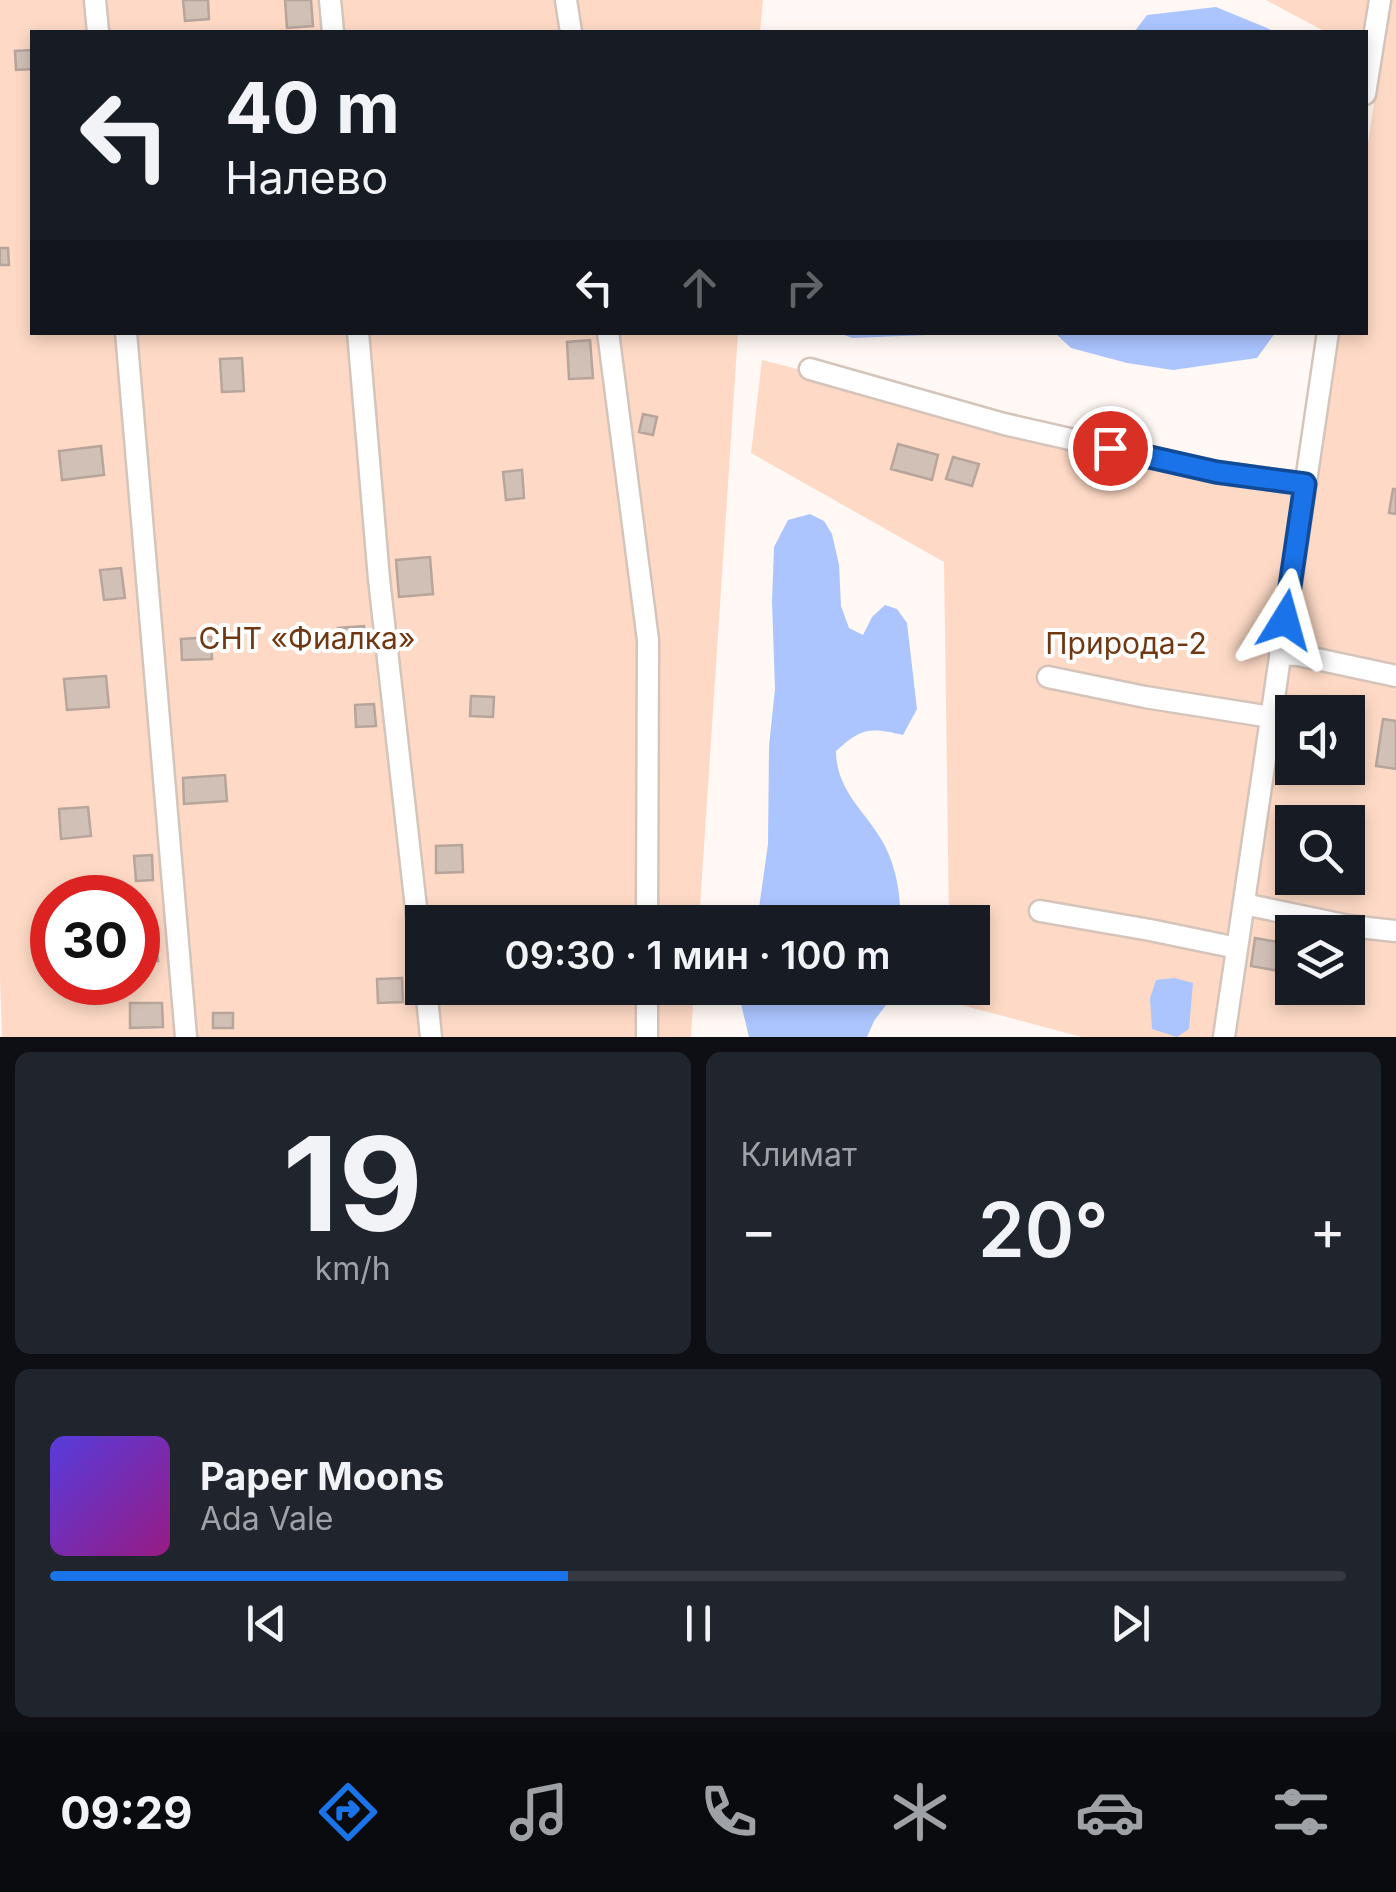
<!DOCTYPE html>
<html lang="ru">
<meta charset="utf-8">
<style>
body{margin:0;font-family:Inter,sans-serif;background:#20242c;color:#f1f3f6;height:100vh;display:flex;flex-direction:column;font-size:38px;white-space:nowrap}
*{box-sizing:border-box;margin:0}
p{font-size:32px;color:#9ea1a6}
.icon{flex:none;width:55px;height:55px;fill:none;stroke:currentColor;stroke-width:2;stroke-linecap:round;stroke-linejoin:round}
.map{position:relative;height:1037px;overflow:hidden}
.panel{display:flex;flex-direction:column;gap:15px;padding:15px;background:#0d0f14;flex:1}
.panel>*{flex:none}
.banner{position:absolute;left:30px;top:30px;width:1338px;height:305px;border-radius:0px;box-shadow:0 5px 15px #0003;background:#171b24;color:#f1f3f6;overflow:hidden}
.controls{position:absolute;left:1275px;top:695px;display:grid;gap:20px}
.controls a{display:grid;place-items:center;width:90px;height:90px;border-radius:0px;background:#171b24;box-shadow:0 5px 15px #0003;font-size:50px}
.speed{position:absolute;left:30px;top:875px;display:flex;gap:20px;font-size:50px;font-weight:700;text-align:center}
.speed>*{display:grid;place-content:center;width:130px;height:130px;border-radius:50%;background:#171b24;box-shadow:0 5px 15px #0003;line-height:1}
.speed .limit{border:15px solid #d22;background:#fff;color:#111}
.pin{position:absolute;display:grid;place-items:center;width:85px;height:85px;color:#fff;margin:-42px;border:5px solid #fff;border-radius:50%;box-shadow:0 2px 10px #0007}
.me{position:absolute;width:110px;margin:-55px;rotate:8deg;stroke-linejoin:round;filter:drop-shadow(0 0 8px #0008)}
.turn{display:flex;align-items:center;gap:35px;height:210px;padding:0 30px;font-size:45px}
.turn .icon{width:130px;height:130px;stroke-width:2.5}
.turn b{display:block;font-size:70px;line-height:85px}
.lanes{display:flex;align-items:center;height:95px;padding:0 30px;background:#0003;justify-content:center;gap:50px;direction:ltr}
.lanes .off{opacity:.35}
.big{font-size:75px;font-weight:600;line-height:1.1}
.panel .widget{flex:1;display:flex;flex-direction:column;justify-content:center;gap:15px;min-width:0;padding:0 35px;border-radius:15px;background:#20242c}
.panel .dial{align-items:center;gap:0}
.dial b{font-size:130px;line-height:1}
.song{display:flex;align-items:center;gap:30px}
.cover{width:120px;height:120px;border-radius:15px;background:linear-gradient(135deg,hsl(250 70% 55%),hsl(310 70% 35%))}
.played{height:10px;border-radius:5px;background:linear-gradient(90deg,#1a73e8 40%,#363941 40%)}
.keys{display:flex;justify-content:space-around;direction:ltr}
.heat{display:flex;justify-content:space-between;align-items:center;font-size:55px;direction:ltr}
.panel .tiles{flex:1;display:grid;gap:15px;grid-template-columns:1fr 1fr}
.widget:last-child{grid-column:span 2}
.trip{position:absolute;left:405px;top:905px;width:585px;height:100px;border-radius:0px;background:#171b24;box-shadow:0 5px 15px #0003;font-weight:600;line-height:100px;text-align:center}
.dock{display:flex;height:160px;justify-content:space-around;align-items:center;background:#090b0e;color:#9ea1a6}
.dock .icon{width:70px;height:70px}
.dock .current{color:#1a73e8}
.dock b{font-size:45px;color:#f1f3f6}
.map>svg:first-child{display:block}
</style>
<div class="map">
<svg width="1396" height="1037" viewBox="0 0 1396 1037">
<rect width="100%" height="100%" fill="#fff8f4"/>
<!-- green -->
<path fill="#fedac6" fill-rule="evenodd" d="M0,0H763L760,32H32V332L738,333L699,922H422V988H694L691,1037H2L0,978ZM52,898H138V982H52Z
M1266,0H1396V1037H1082L950,1002L949,988H972V922H949L944,562L751,453L762,360L1315,501L1340,333L1365,332V164L1380,62L1365,32H1326ZM1292,712H1348V768H1292ZM1292,822H1348V878H1292ZM1292,932H1348V988H1292Z"/>
<!-- water -->
<path fill="#acc5ff" d="M1216,7L1267,28L1274,32H1134L1147,15Z
M839,333V332L977,333L852,338Z
M1055,333L1275,332V333L1257,358L1173,370L1127,363L1071,348Z
M810,514L824,521L832,534L839,565L841,606L849,628L863,635L872,617L885,605L897,609L907,623L917,709L903,735C870,727 861,728 836,751C836,792 868,813 885,846C897,870 901,897 900,922H757L768,844L769,746L775,689L772,602L774,547L788,520Z
M1174,978L1193,983L1189,1029L1177,1037L1152,1029L1150,998L1156,980Z
M742,988H896L895,993L874,1021L867,1037H749L741,1004Z"/>
<!-- building -->
<path fill="#d1c0b6" stroke="#b7a59c" stroke-width="2.5" d="M183,0H208L209,19L185,21Z
M285,0H311L313,26L287,28Z
M32,50V69L16,70L15,51Z
M0,248H8L9,265H0Z
M590,340L593,378L569,379L567,342Z
M242,358L244,391L222,392L220,359Z
M643,414L657,417L653,435L639,432Z
M898,444L938,455L932,480L891,469Z
M101,446L104,475L62,480L59,451Z
M953,457L979,464L972,486L946,479Z
M522,470L524,498L506,500L503,472Z
M1393,489H1396V514L1389,513Z
M430,557L433,594L399,597L396,560Z
M121,568L125,598L104,600L100,570Z
M364,626L366,648L340,650L338,628Z
M211,637L212,659L182,660L181,639Z
M106,676L109,707L67,710L64,679Z
M471,696L494,697L493,717L470,716Z
M374,704L376,726L356,727L355,705Z
M1383,719L1396,721V769L1376,766Z
M225,775L227,801L184,804L183,778Z
M88,807L91,836L61,839L59,809Z
M462,845L463,872L436,873V846Z
M152,855L153,880L136,881L134,856Z
M156,937L158,961L138,962V939Z
M1255,938L1284,943L1279,971L1251,966Z
M402,978L403,1002L378,1003L377,979Z
M130,1003H162L163,1027L130,1028Z
M213,1013H233V1028H213Z"/>
<g fill="none" stroke-linecap="round" stroke-linejoin="round">
<defs>
<path id="street" d="M95,0L98,32
M330,0L333,32
M566,0L571,32
M1365,94L1380,0
M126,332L186,1037
M358,332L379,579L422,961
M608,332L648,640L647,922
M810,369L1004,424L1215,472L1305,484
M1280,654L1298,655L1396,676
M1048,677L1145,697L1271,717
M1244,904L1349,926L1396,931
M1040,911L1150,930L1237,948
M426,988L431,1037
M647,988V1037
M1224,1037L1328,332"/>
</defs>
<!-- street casing -->
<use href="#street" stroke="#d5c4ba" stroke-width="25"/>
<!-- street -->
<use href="#street" stroke="#fff" stroke-width="20"/>
</g>
<g fill="none" stroke-linecap="round" stroke-linejoin="round">
<defs>
<path id="route" d="M1110,448L1216,472L1305,484L1285,620"/>
</defs>
<!-- route casing -->
<use href="#route" stroke="#114b97" stroke-width="25"/>
<!-- route -->
<use href="#route" stroke="#1a73e8" stroke-width="18"/>
</g>
<g text-anchor="middle" stroke-width="8" stroke-linejoin="round" paint-order="stroke">
<!-- park labels -->
<g font-size="30" fill="#703812" stroke="#fff">
<text x="307" y="649">СНТ «Фиалка»</text>
<text x="1126" y="654">Природа-2</text>
</g>
</g>
</svg>
<div class="controls">
<a><svg class="icon" aria-label="sound" viewBox="0 0 24 24"><path d="M4 9h4l5-4v14l-5-4H4zM17 9q2 3 0 6"/></svg></a>
<a><svg class="icon" aria-label="search" viewBox="0 0 24 24"><circle cx="10" cy="10" r="6"/><path d="M15 15l6 6"/></svg></a>
<a><svg class="icon" aria-label="layers" viewBox="0 0 24 24"><path d="M12 4l9 5-9 5-9-5zM3 14l9 5 9-5"/></svg></a>
</div>
<div class="speed"><div class="limit">30</div></div>
<div class="pin" style="left:1110px;top:448px;background:#d93025"><svg class="icon" aria-label="arrive" viewBox="0 0 24 24"><path d="M6 21V4h12l-3 4 3 4H6"/></svg></div>
<svg class="me" style="left:1285px;top:620px" viewBox="-20 -20 40 40"><path d="M0-17L14 15 0 8-14 15z" fill="#1a73e8" stroke="#fff" stroke-width="4"/></svg>
<div class="trip">09:30 · 1 мин · 100 m</div>
<div class="banner">
<div class="turn"><svg class="icon" aria-label="left" viewBox="0 0 24 24"><path d="M17 20v-9H6M10 6l-5 5 5 5"/></svg><div><b>40 m</b>Налево</div></div>
<div class="lanes"><svg class="icon" aria-label="left" viewBox="0 0 24 24"><path d="M17 20v-9H6M10 6l-5 5 5 5"/></svg><svg class="icon off" aria-label="ahead" viewBox="0 0 24 24"><path d="M12 20V5M6 11l6-6 6 6"/></svg><svg class="icon off" aria-label="right" viewBox="0 0 24 24"><path d="M7 20v-9h11M14 6l5 5-5 5"/></svg></div>
</div>
</div>
<section class="panel">
<div class="tiles">
<div class="widget dial"><b>19</b><p>km/h</p></div>
<div class="widget"><p>Климат</p>
<div class="heat"><a>−</a><b class="big">20°</b><a>+</a></div>
</div>
<div class="widget">
<div class="song"><i class="cover"></i><div><b>Paper Moons</b><p>Ada Vale</p></div></div>
<div class="played"></div>
<div class="keys"><svg class="icon" aria-label="previous" viewBox="0 0 24 24"><path d="M18 5L8 12l10 7zM5 5v14"/></svg><svg class="icon" aria-label="pause" viewBox="0 0 24 24"><path d="M8 5v14M16 5v14"/></svg><svg class="icon" aria-label="next" viewBox="0 0 24 24"><path d="M6 5l10 7-10 7zM19 5v14"/></svg></div>
</div>
</div>
</section>
<nav class="dock">
<b>09:29</b>
<svg class="icon current" aria-label="directions" viewBox="0 0 24 24"><path d="M12 3l9 9-9 9-9-9zM9 14v-3h6M13 9l2 2-2 2"/></svg>
<svg class="icon" aria-label="music" viewBox="0 0 24 24"><path d="M9 18V5l10-2v13"/><circle cx="6" cy="18" r="3"/><circle cx="16" cy="16" r="3"/></svg>
<svg class="icon" aria-label="phone" viewBox="0 0 24 24"><path d="M5 4h4l2 5-3 2q2 4 5 5l2-3 5 2v4C11 20 4 13 5 4z"/></svg>
<svg class="icon" aria-label="climate" viewBox="0 0 24 24"><path d="M12 3v18M4 7l16 10M4 17L20 7"/></svg>
<svg class="icon" aria-label="car" viewBox="0 0 24 24"><path d="M5 17H2v-5l4-1 3-4h7l3 4 3 1v5h-3M9 17h6M6 11h13"/><circle cx="7" cy="17" r="2"/><circle cx="17" cy="17" r="2"/></svg>
<svg class="icon" aria-label="filters" viewBox="0 0 24 24"><path d="M4 7h16M4 17h16"/><circle cx="9" cy="7" r="2"/><circle cx="15" cy="17" r="2"/></svg>
</nav>
